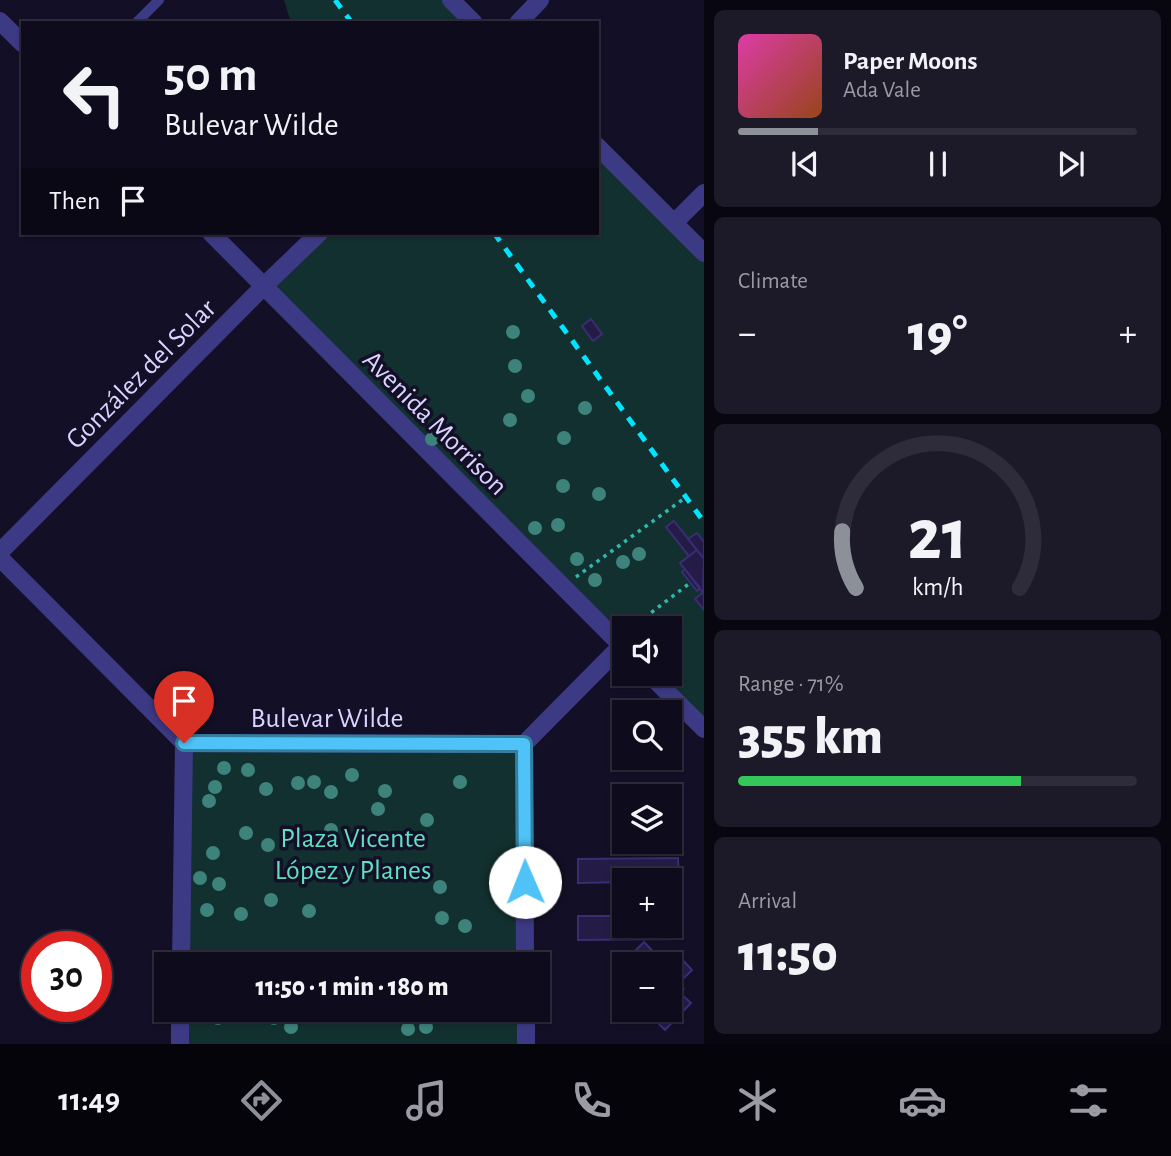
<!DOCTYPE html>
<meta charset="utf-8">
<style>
body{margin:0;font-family:"Alegreya Sans",sans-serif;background:#1c1929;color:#f1f3f6;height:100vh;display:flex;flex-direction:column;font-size:26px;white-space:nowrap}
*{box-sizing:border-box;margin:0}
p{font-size:23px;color:#9b9ba3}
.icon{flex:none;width:38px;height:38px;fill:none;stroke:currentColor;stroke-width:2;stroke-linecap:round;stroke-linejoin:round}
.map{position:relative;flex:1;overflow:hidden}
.sheet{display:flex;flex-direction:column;gap:10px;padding:10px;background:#08060f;width:467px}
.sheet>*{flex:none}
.guide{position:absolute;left:21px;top:21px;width:578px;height:214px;border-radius:0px;box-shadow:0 2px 5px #0004,0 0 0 2px #2e2b3b;background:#0e0b1c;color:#f1f3f6;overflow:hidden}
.controls{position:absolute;left:612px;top:616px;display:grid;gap:14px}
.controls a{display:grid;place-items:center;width:70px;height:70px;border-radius:0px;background:#0e0b1c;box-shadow:0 2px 5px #0004,0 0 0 2px #2e2b3b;font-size:35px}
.speed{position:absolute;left:21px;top:931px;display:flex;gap:14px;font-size:35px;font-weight:700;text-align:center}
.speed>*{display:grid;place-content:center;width:91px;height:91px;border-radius:50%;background:#0e0b1c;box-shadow:0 2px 5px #0004,0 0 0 2px #2e2b3b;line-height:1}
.speed .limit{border:10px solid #d22;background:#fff;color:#111}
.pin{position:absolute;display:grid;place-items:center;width:60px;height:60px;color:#fff;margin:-72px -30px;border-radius:50% 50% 50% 0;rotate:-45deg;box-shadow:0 0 7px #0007}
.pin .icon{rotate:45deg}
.me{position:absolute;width:77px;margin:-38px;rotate:359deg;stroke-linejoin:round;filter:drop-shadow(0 0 5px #0008)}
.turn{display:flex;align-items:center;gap:24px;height:147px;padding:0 28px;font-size:32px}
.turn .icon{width:91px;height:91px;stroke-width:2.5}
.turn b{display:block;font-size:49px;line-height:60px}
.then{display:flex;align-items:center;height:66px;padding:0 28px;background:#0003;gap:14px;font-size:26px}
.big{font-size:52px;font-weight:800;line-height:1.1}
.sheet .tile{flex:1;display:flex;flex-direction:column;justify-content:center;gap:10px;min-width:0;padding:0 24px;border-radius:10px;background:#1c1929}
.sheet .dial{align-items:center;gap:0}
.dial svg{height:182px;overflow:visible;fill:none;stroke:#2e2b3b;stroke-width:7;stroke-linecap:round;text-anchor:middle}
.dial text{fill:#f1f3f6;stroke:none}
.song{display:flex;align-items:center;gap:21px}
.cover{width:84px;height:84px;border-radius:10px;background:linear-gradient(135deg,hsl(320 70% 55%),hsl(20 70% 35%))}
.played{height:7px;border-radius:4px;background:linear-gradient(90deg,#8c9099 20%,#2e2b3b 20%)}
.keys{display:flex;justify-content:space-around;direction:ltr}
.heat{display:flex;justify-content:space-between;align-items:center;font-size:38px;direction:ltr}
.charge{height:10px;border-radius:5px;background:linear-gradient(90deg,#34c759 71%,#2e2b3b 0)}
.trip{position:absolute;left:154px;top:952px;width:396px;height:70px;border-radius:0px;background:#0e0b1c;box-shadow:0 2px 5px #0004,0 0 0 2px #2e2b3b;font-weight:800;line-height:70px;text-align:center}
.dock{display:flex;height:112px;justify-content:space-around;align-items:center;background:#06040b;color:#9b9ba3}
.dock .icon{width:49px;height:49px}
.dock .active{color:#8c9099}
.dock b{font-size:32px;color:#f1f3f6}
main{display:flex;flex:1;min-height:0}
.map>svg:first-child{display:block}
</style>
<main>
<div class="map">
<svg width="704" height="1044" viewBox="0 0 704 1044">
<rect width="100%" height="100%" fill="#130f26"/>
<!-- green -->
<path fill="#12302f" d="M284,0H451L474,23H291Z
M597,146L704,253V729L649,674H670V628H625V649L264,286L319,233H597Z
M184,743L524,744L525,964H181Z
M180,1010H526V1044H180Z"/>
<!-- building -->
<path fill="#241b47" stroke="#3b2d73" stroke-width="2" d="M591,319L602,334L593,341L582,326Z
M674,521L697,550L689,556L666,527Z
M697,533L704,542V559L688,539Z
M697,550L704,559L703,593L680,563Z
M685,569L700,588L697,591L682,572Z
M704,592V610L695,599Z
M678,858L679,881L625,880V882L578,883V859Z
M679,881V915H670V882Z
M670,915H679L680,939L578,940V916H625V926H670Z
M644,942L658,957L651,964H625V979L613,967L624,956L627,959Z
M679,956L692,970L679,983L684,989L680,993L691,1003L665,1030L645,1010H670V964Z"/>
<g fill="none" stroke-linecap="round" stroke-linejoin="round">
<!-- path -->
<path stroke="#2fb8b0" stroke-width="3.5" stroke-dasharray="3.5 5" stroke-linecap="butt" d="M576,577L682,500
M631,628L690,583"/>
<!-- lane -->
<path stroke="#3d3a85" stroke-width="10" d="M136,23L159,0"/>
<!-- street -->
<path stroke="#3d3a85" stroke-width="18" d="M451,0L474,23
M0,21L23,44
M518,23L540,0
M597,146L704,253
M674,223L704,193
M211,233L625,649
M0,552L264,286L319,233
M0,558L184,743
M649,674L704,729
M524,744L525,964
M181,964L184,743L524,744L621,646
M526,1010V1044
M180,1044V1010"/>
<!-- rail -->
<path stroke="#00e5ff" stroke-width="5" stroke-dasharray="10 9" stroke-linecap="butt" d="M335,0L352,23
M494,233L704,522"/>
</g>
<!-- trees -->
<g fill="#3d827b">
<circle cx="513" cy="332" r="7"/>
<circle cx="515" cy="366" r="7"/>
<circle cx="528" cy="396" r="7"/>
<circle cx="585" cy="408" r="7"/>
<circle cx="510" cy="420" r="7"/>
<circle cx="564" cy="438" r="7"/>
<circle cx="432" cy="439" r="7"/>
<circle cx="491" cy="485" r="7"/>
<circle cx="563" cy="486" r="7"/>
<circle cx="599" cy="494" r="7"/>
<circle cx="558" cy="525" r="7"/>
<circle cx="535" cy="528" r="7"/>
<circle cx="639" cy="554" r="7"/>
<circle cx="577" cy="559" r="7"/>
<circle cx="623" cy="562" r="7"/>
<circle cx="595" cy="580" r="7"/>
<circle cx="224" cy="768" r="7"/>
<circle cx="248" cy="770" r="7"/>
<circle cx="352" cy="775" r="7"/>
<circle cx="314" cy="782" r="7"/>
<circle cx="460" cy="782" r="7"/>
<circle cx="298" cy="783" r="7"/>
<circle cx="215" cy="787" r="7"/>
<circle cx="266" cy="789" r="7"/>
<circle cx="385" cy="791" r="7"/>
<circle cx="331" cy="792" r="7"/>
<circle cx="209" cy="801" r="7"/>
<circle cx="378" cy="809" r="7"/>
<circle cx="427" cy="820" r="7"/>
<circle cx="331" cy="830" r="7"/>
<circle cx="246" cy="833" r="7"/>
<circle cx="268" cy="845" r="7"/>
<circle cx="213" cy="853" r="7"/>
<circle cx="200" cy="878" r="7"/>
<circle cx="219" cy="884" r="7"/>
<circle cx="440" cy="887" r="7"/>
<circle cx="271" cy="900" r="7"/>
<circle cx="207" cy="910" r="7"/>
<circle cx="309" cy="911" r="7"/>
<circle cx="241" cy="914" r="7"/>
<circle cx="442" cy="918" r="7"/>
<circle cx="465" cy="926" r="7"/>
<circle cx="320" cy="1017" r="7"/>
<circle cx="218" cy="1018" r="7"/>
<circle cx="274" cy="1018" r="7"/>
<circle cx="291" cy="1027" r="7"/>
<circle cx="426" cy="1027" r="7"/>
<circle cx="408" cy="1029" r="7"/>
</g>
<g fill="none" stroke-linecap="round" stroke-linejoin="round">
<defs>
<path id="route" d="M184,743L524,744L525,882"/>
</defs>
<!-- route casing -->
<use href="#route" stroke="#337fa1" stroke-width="18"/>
<!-- route -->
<use href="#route" stroke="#4fc3f7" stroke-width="12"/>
</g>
<g text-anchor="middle" stroke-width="7" stroke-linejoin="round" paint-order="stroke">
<!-- street labels -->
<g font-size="28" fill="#d9d4ff" stroke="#130f26">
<text transform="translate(140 373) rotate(-45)" y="10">González del Solar</text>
<text transform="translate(436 422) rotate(45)" y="10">Avenida Morrison</text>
<text x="327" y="727">Bulevar Wilde</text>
</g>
<!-- park labels -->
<g font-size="28" fill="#5fe0c0" stroke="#130f26">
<text x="353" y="847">Plaza Vicente<tspan x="353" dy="32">López y Planes</tspan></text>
</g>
</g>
</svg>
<div class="controls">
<a><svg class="icon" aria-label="sound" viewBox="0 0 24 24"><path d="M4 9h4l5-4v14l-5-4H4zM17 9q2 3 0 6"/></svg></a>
<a><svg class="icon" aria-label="search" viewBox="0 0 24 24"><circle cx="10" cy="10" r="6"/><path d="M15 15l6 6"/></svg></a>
<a><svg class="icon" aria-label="layers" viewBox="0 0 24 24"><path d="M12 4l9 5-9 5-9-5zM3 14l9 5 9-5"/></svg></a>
<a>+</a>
<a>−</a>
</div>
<div class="speed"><div class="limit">30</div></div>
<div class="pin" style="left:184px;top:743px;background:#d93025"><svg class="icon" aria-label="arrive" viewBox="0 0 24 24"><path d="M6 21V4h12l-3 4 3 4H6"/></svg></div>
<svg class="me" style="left:525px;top:882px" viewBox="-20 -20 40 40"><circle r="19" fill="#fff"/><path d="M0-13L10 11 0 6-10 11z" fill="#4fc3f7"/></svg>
<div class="trip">11:50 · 1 min · 180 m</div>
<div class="guide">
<div class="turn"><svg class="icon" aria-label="left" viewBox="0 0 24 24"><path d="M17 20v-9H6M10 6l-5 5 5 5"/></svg><div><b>50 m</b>Bulevar Wilde</div></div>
<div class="then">Then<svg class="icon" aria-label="arrive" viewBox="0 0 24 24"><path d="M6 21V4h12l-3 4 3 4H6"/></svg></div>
</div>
</div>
<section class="sheet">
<div class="tile">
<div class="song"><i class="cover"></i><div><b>Paper Moons</b><p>Ada Vale</p></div></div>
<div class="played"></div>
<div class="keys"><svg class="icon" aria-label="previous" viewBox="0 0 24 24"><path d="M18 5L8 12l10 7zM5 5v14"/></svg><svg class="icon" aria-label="pause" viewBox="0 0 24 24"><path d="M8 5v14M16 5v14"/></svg><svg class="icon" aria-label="next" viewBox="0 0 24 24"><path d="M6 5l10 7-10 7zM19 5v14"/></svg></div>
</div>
<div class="tile"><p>Climate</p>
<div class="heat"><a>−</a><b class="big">19°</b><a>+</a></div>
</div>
<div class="tile dial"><svg viewBox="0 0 100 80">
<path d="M14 69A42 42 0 1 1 86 69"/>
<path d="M14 69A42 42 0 0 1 8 44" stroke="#8c9099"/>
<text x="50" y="56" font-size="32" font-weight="700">21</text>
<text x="50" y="72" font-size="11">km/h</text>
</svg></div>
<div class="tile"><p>Range · 71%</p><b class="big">355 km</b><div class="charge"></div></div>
<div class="tile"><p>Arrival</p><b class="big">11:50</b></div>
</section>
</main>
<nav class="dock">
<b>11:49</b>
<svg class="icon active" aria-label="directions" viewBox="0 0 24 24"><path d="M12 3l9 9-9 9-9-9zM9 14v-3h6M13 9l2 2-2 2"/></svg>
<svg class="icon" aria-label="music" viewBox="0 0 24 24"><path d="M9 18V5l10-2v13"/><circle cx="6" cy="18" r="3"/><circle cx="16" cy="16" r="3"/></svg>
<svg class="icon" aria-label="phone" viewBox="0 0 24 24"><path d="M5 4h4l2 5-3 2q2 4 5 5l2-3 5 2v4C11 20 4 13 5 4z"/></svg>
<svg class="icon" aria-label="climate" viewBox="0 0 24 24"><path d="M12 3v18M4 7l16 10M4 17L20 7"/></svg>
<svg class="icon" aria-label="car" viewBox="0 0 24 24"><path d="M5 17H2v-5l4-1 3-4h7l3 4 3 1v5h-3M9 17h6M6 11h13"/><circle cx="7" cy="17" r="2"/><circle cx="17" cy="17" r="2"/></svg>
<svg class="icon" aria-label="filters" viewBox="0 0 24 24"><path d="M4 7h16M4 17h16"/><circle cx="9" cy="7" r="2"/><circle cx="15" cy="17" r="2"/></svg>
</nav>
